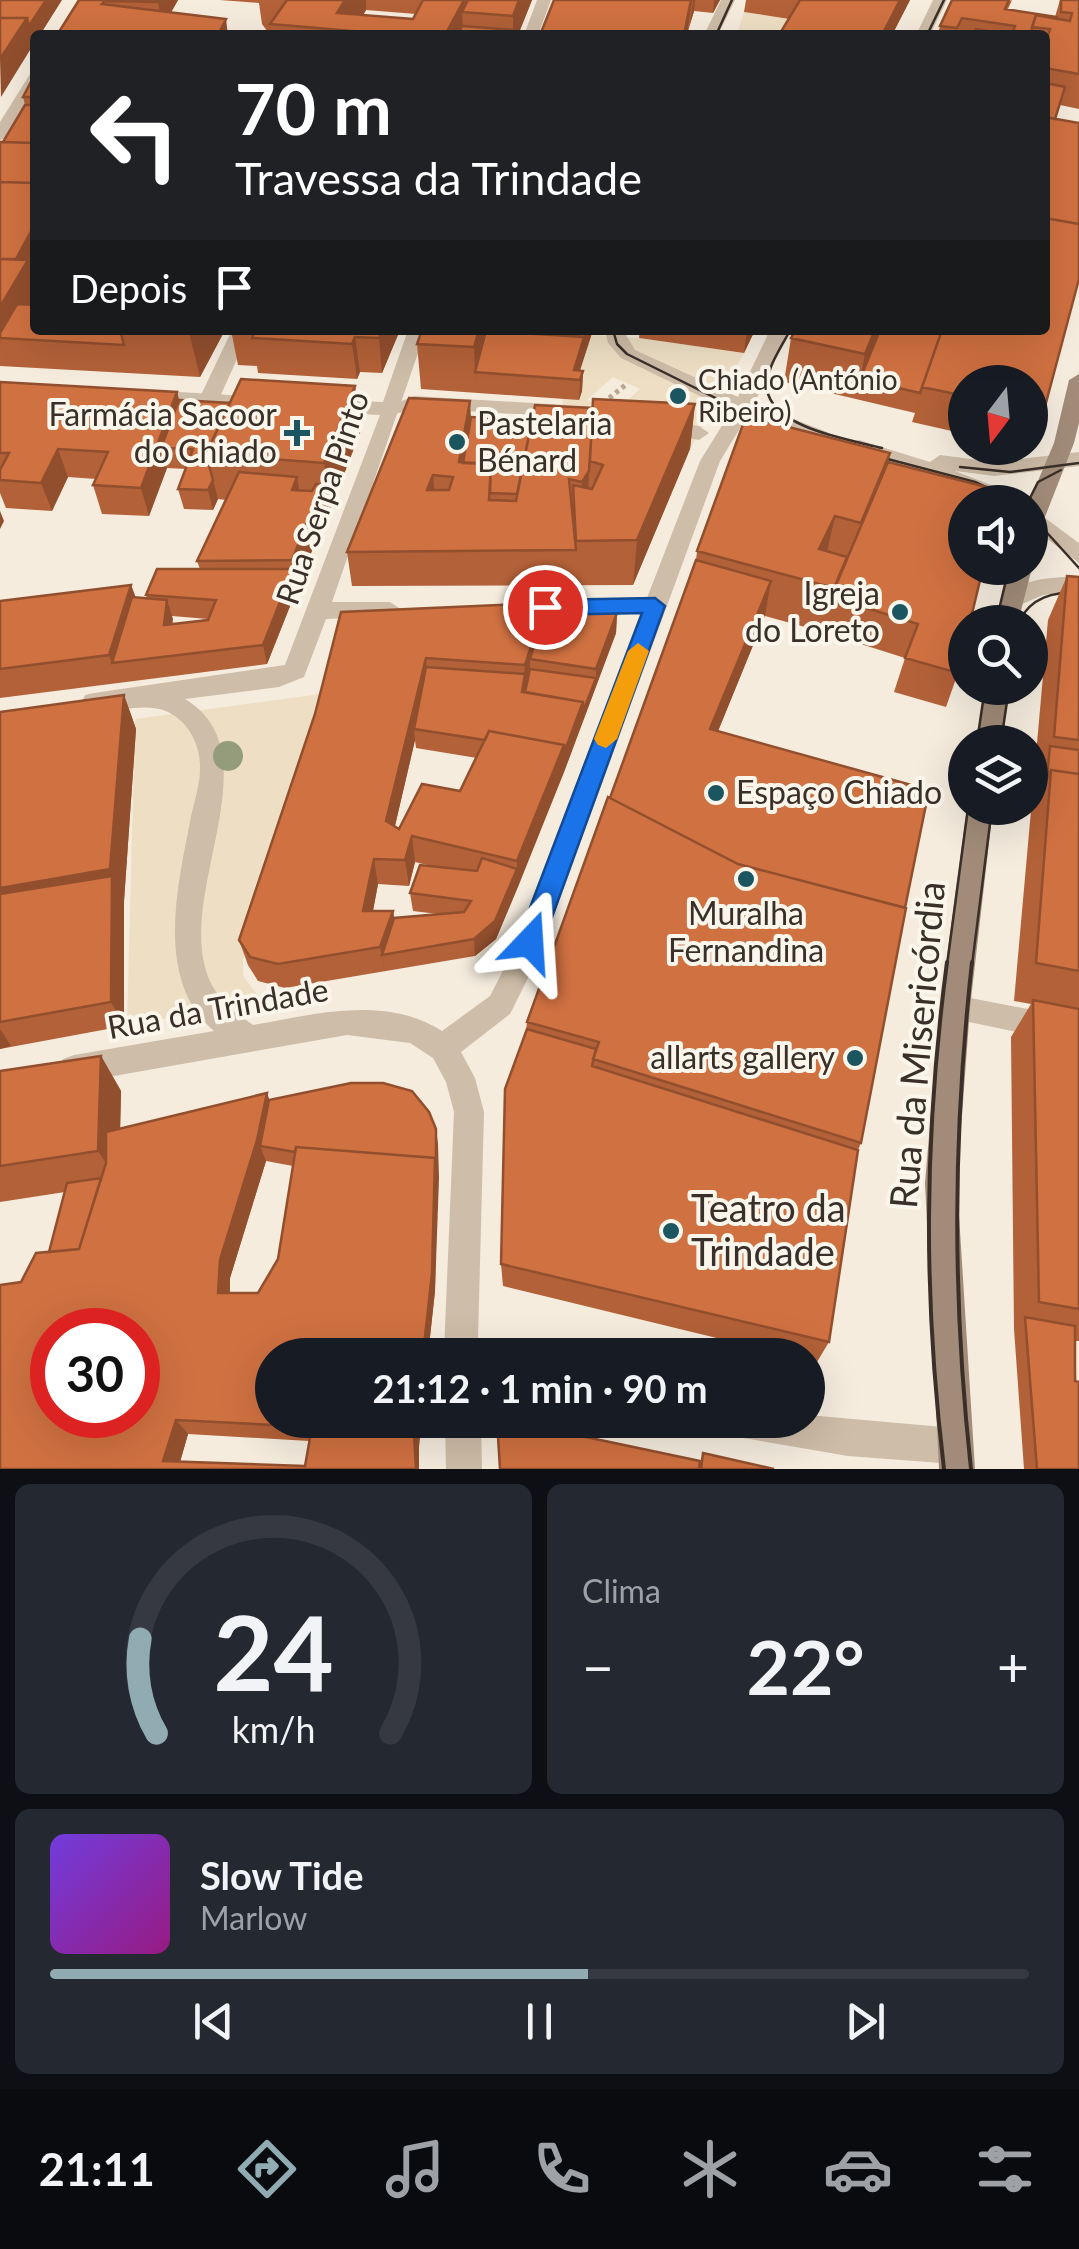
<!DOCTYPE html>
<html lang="pt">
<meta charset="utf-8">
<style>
body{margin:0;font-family:Lato,sans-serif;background:#242831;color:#f1f3f6;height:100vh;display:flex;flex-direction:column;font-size:38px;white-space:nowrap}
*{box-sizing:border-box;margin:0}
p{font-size:32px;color:#9ea1a6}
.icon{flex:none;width:55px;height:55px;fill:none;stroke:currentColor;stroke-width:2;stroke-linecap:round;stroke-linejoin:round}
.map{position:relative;height:1469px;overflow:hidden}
.sheet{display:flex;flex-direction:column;gap:15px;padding:15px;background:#0d0f14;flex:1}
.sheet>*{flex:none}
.top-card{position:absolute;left:30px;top:30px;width:1020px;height:305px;border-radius:10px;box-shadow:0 10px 40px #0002;background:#202124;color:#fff;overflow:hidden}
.needle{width:65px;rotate:196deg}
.controls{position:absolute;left:948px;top:365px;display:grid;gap:20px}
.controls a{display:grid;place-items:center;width:100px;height:100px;border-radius:50%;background:#171b24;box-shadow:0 10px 40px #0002;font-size:50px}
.speed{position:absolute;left:30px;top:1308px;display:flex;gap:20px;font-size:50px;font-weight:700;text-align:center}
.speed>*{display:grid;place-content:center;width:130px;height:130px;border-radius:50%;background:#171b24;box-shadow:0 10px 40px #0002;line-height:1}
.speed .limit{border:15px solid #d22;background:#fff;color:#111}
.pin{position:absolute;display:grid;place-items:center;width:85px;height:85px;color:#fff;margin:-42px;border:5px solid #fff;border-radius:50%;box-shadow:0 2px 10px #0007}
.me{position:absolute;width:110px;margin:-55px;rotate:20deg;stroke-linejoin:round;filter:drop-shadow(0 0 8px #0008)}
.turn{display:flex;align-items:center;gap:35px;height:210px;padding:0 40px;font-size:45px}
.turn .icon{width:130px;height:130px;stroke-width:2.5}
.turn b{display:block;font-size:70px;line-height:85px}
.then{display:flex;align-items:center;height:95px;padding:0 40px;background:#0003;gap:20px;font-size:38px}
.big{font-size:75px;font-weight:700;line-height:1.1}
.sheet .card{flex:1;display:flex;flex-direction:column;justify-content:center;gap:15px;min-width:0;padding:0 35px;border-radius:15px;background:#242831}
.sheet .dial{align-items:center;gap:0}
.dial svg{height:260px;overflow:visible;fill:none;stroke:#363941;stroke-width:7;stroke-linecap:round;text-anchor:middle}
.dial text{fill:#f1f3f6;stroke:none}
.song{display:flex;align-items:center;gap:30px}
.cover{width:120px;height:120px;border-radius:15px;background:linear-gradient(135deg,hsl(260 70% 55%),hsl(310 70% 35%))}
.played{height:10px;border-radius:5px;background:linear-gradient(90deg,#90acb2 55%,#363941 55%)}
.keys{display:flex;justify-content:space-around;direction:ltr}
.heat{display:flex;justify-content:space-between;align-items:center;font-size:55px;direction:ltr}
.sheet .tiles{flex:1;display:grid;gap:15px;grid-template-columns:1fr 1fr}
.card:last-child{grid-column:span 2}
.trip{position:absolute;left:255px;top:1338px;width:570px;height:100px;border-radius:50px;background:#171b24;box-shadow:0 10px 40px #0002;font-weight:700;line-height:100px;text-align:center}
.menu{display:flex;height:160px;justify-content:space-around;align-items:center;background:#090b0e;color:#9ea1a6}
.menu .icon{width:70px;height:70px}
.menu .current{color:#90acb2}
.menu b{font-size:45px;color:#f1f3f6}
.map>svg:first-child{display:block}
</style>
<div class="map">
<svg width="1079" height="1469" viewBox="0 0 1079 1469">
<rect width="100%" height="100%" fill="#f5ecde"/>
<!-- plaza -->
<path fill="#eedfc4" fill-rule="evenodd" d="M744,12L802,21L794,35H737Z
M591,335L639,338L744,353L690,449L558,441L563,398L579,400L582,392L573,390ZM613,377L640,389L614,412L587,400Z
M320,694L243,959V976L257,994L278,1001L127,1025L135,719Z"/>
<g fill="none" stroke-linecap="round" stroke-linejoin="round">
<!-- path -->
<path stroke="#baa792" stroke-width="5" stroke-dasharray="4 4" stroke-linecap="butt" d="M603,403L628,383"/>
<!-- pedestrian -->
<path fill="#cebda8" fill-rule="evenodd" d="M232,330H250L219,399L209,405L202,403L199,399Z
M414,396L565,405L575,411L565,417L415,408L392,415L382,409Z
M659,421L699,426L709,433L699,440L652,432L649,427Z
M955,995L1079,1019V1045L945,1017L940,1008L945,999Z
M445,1420H481L482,1469H446Z"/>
<!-- minor -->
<path fill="#cebda8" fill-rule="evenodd" d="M537,0H551L538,35H524Z
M35,72V90L6,138L0,140V122L30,74Z
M408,330H426L332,602H390L402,610L398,616L326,619L304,677L279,687L185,699C282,757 159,914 218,995C226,1008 241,1016 253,1025C315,1014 386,995 442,1031L490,996L511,955L641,614L515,616L503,608L515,600L647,598L700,461L736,403L743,401L753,407L720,461L538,958L510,1014L461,1052L475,1078L484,1112L478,1339L487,1343L492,1355L444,1352L454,1112L446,1082L433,1058L410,1043L347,1035L74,1083L63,1079L59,1069L63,1059L74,1055L214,1031C155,981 177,888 190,822C193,805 200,786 200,769C201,746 189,722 168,712C140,700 112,717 85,709L82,702L85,695L94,693L285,665L380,415L324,412L314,406L324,400L383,402Z
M145,390L265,397L275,403L265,409L138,400L135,396Z
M808,1415L954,1428L967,1433L972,1446L967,1459L954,1464L848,1456L743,1438L731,1432L725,1420H808Z"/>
<!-- tertiary -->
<path fill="#cebda8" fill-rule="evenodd" d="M721,0H735L718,35H704Z
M933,0H947L930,35H916Z
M605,330H623L635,350L738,397L770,330H788L754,404L827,432L830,437L827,442C799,448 656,374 621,358L608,343Z
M859,440L930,462L940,455L994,462L1079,452V466L994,476L955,471L1022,497L1025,502H995L852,452L849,447L852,442Z
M1030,507L1079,543V563L1030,526Z
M1079,576V592L1043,595L1013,608L1002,600C1019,577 1053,578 1079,576Z"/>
<!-- secondary -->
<path fill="#a28c79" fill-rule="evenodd" d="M1079,374V423L1074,443L1041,527L1030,534L1029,502L1054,443L1069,380Z
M1030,564L1032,568L1018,622H996L1010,568H1030Z
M985,688H1009L1001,742H976Z
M967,808H993L970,1008L957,1183L975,1469H939L925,1183L940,1008Z"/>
<!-- tram-far1 -->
<path stroke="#3b3029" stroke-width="2.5" d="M716,35L732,0
M927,35L944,0
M613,330L617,344L627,354L784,432
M790,330C782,347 765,369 767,389C772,428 851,440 882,448
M861,452L975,482L1018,502
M960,467L1010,472L1079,463
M1028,502L1038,482L1061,470
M1030,514L1079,568
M996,622L1009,568
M1019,622C1030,597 1054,592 1079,592
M977,742L985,688
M1001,742L1009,688
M947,965L968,808
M972,965L992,808"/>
<!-- tram -->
<path stroke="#3b3029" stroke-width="4" d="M944,1469C923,1294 924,1137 947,962
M971,1469C952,1296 953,1135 972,962"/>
</g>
<!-- trees -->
<circle fill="#949c7b" cx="228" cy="756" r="15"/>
<!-- wall -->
<path fill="#b36138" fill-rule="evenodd" d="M79,0H178L171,12L228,32L57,35Z
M220,0H532L518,35H270L262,24L259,3ZM366,10L416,14L413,19L363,15Z
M554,0H720L713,13L694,11L687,35H540Z
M746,0H910L892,35L744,12Z
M1012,0L1008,9L1055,17L1060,0H1079V109L1060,105L1055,119L1043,414L1031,449L1023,448H1030V382H965V434L912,422L915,413L784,382L791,338L795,330H1045V35H938L940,26Z
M35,74V330H225L200,377L0,366V142H3L25,105L23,97Z
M231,330H400L382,373L360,372L357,379L258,373L257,366L238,365Z
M422,330H593L579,371H583L582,391L579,400L421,389L417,344Z
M640,330H755L744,353L639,338Z
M0,382L177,392L179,400L230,403L355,386L361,430L331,508L326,507L327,513L267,664L0,698V601L131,585L136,598H147L146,595L200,569L197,561L226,500L218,499L213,510L184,509L178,489L186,469L167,468L149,516L102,514L93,485L96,479L68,477L52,511L6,508L0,493ZM172,616L208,619L172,624Z
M695,404L690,449L633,585L352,586L347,552L471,417L532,420L593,408Z
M888,462L958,673L946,707L894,692L905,658L823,632L765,616L718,731L905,908L861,1143L858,1150L829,1342L817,1362L808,1360V1355H787L503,1286L501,1264L527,1022L610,798L696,560L697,551Z
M1067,576L1079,577V1341H1075L1079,1469H1024L1014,1329L1011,1037L1031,1004L1014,1001L1048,620Z
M545,603V611L617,613L616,633L564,772L496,939L475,956L285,988L258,981L248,965L239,940L315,714L341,612ZM415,740L416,748L477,758L460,791L399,829L395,826ZM415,862L435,867L410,893L413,911L438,914L394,918L393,911H373L378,884L409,886Z
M124,695L136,729L124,901V1026L0,1049V712Z
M101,1056L121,1091L120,1129L269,1100L438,1144L435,1291L428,1355H272L419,1447V1469H0L21,1282L49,1252L65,1192L0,1202V1071ZM266,1161L293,1166L278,1259L258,1293H230V1278ZM188,1434L309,1441L305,1466L180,1462Z"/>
<!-- shaded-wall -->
<path fill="#924f2e" d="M46,0H62L40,35H35V42L1,97L0,59L27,18Z
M158,0H178L163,27L158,2Z
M345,0H366V10L354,31L337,13Z
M464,0H486L462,12L463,35H445Z
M519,0H532L518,35H511L513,30V16Z
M692,0L687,35H684Z
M693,0H695L694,11L690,24Z
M714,0H720L713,13Z
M900,0H910L892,35H882Z
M226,19L228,35L220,31Z
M35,224V316L0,338V307L11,268Z
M191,330H225L200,377L189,332Z
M382,330H400L382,373L379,338Z
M476,330H485L486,352L475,372L476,391L474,347Z
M585,330H593L577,380L574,370L584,337Z
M747,330H755L744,353Z
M875,330H882L860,379L865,354Z
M355,337L360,372L357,379L352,344Z
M583,371L582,391L579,400L580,380Z
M355,386L361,430L331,508L324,463Z
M177,392L184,420L161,448L167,468L149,516L141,488Z
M470,401L472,437L460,478L459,462Z
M695,404L690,449L633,585L637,540Z
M58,449L68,477L52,511L41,483Z
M589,469L588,506L581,517L582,482Z
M433,475L436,510L427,490Z
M297,477L302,505L292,490Z
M213,480L218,499L213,510L208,490Z
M322,485L327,513L267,664L263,645L293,569L292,560Z
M0,511L4,521L0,529Z
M835,516L825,561L819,549Z
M771,581L765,616L705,763L710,729Z
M131,585L141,613L112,663L109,655Z
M167,600L173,619L170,644L164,625Z
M545,603V630L530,659V679L526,693L522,692L525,665Z
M617,613L616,633L564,772L518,887L496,939L475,956L474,939L517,869V861L564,745L583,702L596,678V669Z
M426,658L428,686L414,729L415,740L390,847L386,821Z
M124,695L136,729L124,901V1026L111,1002L0,922V888Z
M412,836L415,862L409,886L405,860Z
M374,859L378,884L368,936L363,911Z
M393,911L397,936L382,955L385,972L380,947Z
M0,1029L11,1046L0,1049Z
M101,1056L121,1091L119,1183L98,1151Z
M267,1093L275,1115L260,1146L266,1161L230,1278L229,1310L218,1293L220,1260Z
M436,1129L438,1144L439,1178L436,1164Z
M435,1158L439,1178L435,1291L428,1355H423Z
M176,1420L188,1434L178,1469L163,1461Z
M416,1420H422L419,1447V1469H416L414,1434Z"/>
<!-- building -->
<path fill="#d07141" stroke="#924f2e" stroke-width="2.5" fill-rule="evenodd" d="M0,0H46L29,26L27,18H0Z
M79,0H158V2L105,1L102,4L226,19L220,31L256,35H57Z
M287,0H345L337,13L413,19L423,0H464L445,35H399L270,24Z
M468,0H519L513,16L462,12Z
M554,0H691L684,35H540Z
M800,0H900L882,35H779Z
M952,0H1009L1005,9L1057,17V19L1036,15L1030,35H1012L1015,26L962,18L957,28L940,26Z
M1061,0H1079V74L1045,68V46L1050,29L1032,27L1036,15L1070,21L1072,13L1061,12Z
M0,18H27L0,59Z
M462,26L513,30L511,35H458Z
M976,29L998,33L997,35L974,34Z
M35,74V97H23Z
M1045,83L1065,87L1055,119L1045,117Z
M25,105H35V143L3,142Z
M1045,117L1079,123V224L1045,218Z
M0,142L35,143V183L0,182Z
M0,182L35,183V224L16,259H0Z
M1045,218L1079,224V279L1043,414L1030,411V382H965V396L922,387L942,330H1045Z
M0,259L28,260L0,307Z
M17,304L35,305V330H120L124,345L0,338V333Z
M146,330H191L189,332Z
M233,330H382L379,338L355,337L352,344L252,338L255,331Z
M422,330H479L474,347L417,344Z
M795,330H875L865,354L791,338Z
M880,330L904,331L905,330H942L920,393L860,379Z
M486,331L584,337L574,370L583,371L580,380L475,372Z
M241,379L355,386L324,463L206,454Z
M0,382L177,392L141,488L93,485L108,452L58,449L41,483L0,480V470L9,453H0Z
M409,398L470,401L459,462L491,464L489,500L516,501L535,405L593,408L589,471L582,482L569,479L576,550L347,552ZM433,475L453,477L449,490H427Z
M593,399L695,404L637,540L576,541L573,485L592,489L603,465L590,461Z
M179,400L230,403L206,454L213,480L208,490L178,489L193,449L161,448Z
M746,416L890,453L861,523L835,516L819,549L847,557L834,588L697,551Z
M471,417L532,420L517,494L490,493L491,464L463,463Z
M888,462L1002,491L999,502H965V568H983L970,622H965V645L958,673L905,658L918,624L831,597Z
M239,472L297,477L292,490L312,491L316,484L322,485L292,560L197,561Z
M696,560L771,581L710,729L929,790L905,908L738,864L610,798Z
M157,569H293L263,645L112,663L132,597L167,600L164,625L208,620L216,600L146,595Z
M1067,576L1079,577V740L1054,737Z
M131,585L109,655L0,669V601Z
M545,603L525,665L426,658L386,821L399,829L422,784L460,791L489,731L564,745L517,861L412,836L405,860L374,859L363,911H393L380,947L278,964L250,957L239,940L315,714L341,612Z
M545,611L617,613L596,669L530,659Z
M426,667L525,674L522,692L583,702L564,753V745L489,731L485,740L414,729Z
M530,669L596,678L583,712V702L525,692Z
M124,695L110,869L0,888V712Z
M1050,746L1079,750V774L1051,770L1047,778Z
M1051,770L1079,774V971L1036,963Z
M608,797L738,864L906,908L861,1143L593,1059L599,1042L527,1022Z
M482,858L517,869L495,921L474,939L382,955L394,918L464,912L471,901L410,893L420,865L477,871Z
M112,876L111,1002L0,1022V894Z
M1033,1000L1079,1009V1309L1039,1302Z
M527,1029L596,1049L592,1066L858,1150L829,1342L501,1264L505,1089Z
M101,1056L98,1151L0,1166V1071Z
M351,1083H383L412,1091L429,1112L436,1129V1164L435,1158L296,1147L295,1152L260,1146L269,1100Z
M267,1093L257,1140L220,1260L218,1293H258L278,1259L296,1147L435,1158L432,1273L423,1355H272V1420H416L414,1434L416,1469H0V1285L21,1282L36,1253L79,1249L106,1163V1132ZM52,1330H138V1415H52ZM176,1420L312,1427L305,1466L163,1461Z
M101,1178L79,1249L49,1252L67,1183Z
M1025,1317L1075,1326V1381L1079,1382V1469H1037Z
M497,1420H505L700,1461L699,1469H500Z
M703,1453L774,1469H701Z"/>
<!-- route -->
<path fill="#1a73e8" stroke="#114b97" stroke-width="2.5" d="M655,598L665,606L543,942L539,950L530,953L521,950L517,942L642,613L545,615L534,607L545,600Z"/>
<!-- slow -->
<path fill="#f59e0b" d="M638,643L649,651L617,739L606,748L598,745L594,739L628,651Z"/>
<!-- markers -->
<g fill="#1a5560" stroke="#fbf6eb" stroke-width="4">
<circle cx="678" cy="396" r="10"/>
<path d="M292 418h10v10h10v10h-10v10h-10v-10h-10v-10h10z"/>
<circle cx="457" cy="442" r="10"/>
<circle cx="900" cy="612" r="10"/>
<circle cx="716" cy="793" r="10"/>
<circle cx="746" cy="879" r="10"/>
<circle cx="855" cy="1058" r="10"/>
<circle cx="671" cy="1231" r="10"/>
</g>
<g text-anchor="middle" stroke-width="8" stroke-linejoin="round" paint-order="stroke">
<!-- far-poi labels -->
<g font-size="28" fill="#3b3029" stroke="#fbf6eb" text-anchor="start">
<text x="698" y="390">Chiado (António<tspan x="698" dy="32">Ribeiro)</tspan></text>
</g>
<!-- poi labels -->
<g font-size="32" fill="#3b3029" stroke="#fbf6eb" text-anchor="end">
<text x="277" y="426">Farmácia Sacoor<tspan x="277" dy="37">do Chiado</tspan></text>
<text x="477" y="435" text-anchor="start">Pastelaria<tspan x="477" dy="37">Bénard</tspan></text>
<text x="880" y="605">Igreja<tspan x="880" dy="37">do Loreto</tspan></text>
<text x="736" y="804" text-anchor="start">Espaço Chiado</text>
<text x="746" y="925" text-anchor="middle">Muralha<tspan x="746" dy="37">Fernandina</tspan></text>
<text x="835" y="1069">allarts gallery</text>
</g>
<!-- street labels -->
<g font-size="32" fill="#3b3029" stroke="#fbf6eb">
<text transform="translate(323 498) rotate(-71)" y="11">Rua Serpa Pinto</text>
<text transform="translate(218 1009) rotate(-10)" y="11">Rua da Trindade</text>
</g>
<!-- near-street labels -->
<g font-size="38" fill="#3b3029" stroke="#fbf6eb">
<text transform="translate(918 1045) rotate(-85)" y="13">Rua da Misericórdia</text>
</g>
<!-- near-poi labels -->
<g font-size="38" fill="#3b3029" stroke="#fbf6eb" text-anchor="start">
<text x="691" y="1222">Teatro da<tspan x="691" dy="44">Trindade</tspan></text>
</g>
</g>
</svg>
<div class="controls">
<a><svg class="needle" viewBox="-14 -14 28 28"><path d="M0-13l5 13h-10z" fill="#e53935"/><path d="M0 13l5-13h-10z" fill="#9ea1a6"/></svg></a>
<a><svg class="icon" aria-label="sound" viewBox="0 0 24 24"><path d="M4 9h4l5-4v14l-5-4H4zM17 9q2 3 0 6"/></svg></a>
<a><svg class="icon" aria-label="search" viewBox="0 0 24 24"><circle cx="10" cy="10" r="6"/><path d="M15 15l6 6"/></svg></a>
<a><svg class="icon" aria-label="layers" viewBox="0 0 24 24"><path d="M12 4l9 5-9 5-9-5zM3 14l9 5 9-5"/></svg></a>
</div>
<div class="speed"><div class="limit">30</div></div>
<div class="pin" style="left:545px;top:607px;background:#d93025"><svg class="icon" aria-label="arrive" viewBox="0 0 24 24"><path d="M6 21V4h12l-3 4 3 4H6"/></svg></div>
<svg class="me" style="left:530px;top:942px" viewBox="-20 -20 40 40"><path d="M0-17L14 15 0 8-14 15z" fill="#1a73e8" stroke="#fff" stroke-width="4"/></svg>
<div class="trip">21:12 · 1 min · 90 m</div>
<div class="top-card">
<div class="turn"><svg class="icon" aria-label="left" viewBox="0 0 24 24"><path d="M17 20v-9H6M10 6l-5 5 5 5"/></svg><div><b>70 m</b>Travessa da Trindade</div></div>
<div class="then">Depois<svg class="icon" aria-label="arrive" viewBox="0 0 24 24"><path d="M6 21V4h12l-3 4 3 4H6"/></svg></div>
</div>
</div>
<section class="sheet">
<div class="tiles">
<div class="card dial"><svg viewBox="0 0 100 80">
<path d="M14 69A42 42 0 1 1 86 69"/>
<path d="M14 69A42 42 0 0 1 9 40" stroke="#90acb2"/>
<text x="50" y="56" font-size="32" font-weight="700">24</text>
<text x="50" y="72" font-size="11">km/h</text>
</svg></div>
<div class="card"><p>Clima</p>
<div class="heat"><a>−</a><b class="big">22°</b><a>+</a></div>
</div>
<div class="card">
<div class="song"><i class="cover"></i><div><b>Slow Tide</b><p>Marlow</p></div></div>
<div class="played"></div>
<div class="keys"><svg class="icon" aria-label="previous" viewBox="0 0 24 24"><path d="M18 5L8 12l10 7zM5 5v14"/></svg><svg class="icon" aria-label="pause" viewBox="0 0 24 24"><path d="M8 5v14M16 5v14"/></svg><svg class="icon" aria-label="next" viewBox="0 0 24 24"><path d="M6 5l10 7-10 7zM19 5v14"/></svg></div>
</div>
</div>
</section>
<nav class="menu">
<b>21:11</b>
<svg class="icon current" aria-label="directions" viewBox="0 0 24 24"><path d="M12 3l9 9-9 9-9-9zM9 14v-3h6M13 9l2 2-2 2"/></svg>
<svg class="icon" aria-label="music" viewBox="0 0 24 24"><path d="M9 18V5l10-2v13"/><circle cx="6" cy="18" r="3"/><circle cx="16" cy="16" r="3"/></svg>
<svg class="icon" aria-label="phone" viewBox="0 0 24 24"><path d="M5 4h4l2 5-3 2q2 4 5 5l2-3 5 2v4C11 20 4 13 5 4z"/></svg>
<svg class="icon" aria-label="climate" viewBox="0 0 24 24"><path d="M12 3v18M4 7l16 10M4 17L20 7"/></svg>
<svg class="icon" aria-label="car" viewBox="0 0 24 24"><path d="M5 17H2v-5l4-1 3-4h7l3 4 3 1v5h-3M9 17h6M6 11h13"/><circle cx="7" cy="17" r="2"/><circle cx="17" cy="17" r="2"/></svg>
<svg class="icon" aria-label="filters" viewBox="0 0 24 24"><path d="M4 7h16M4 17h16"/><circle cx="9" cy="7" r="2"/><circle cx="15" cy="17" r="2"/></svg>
</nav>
